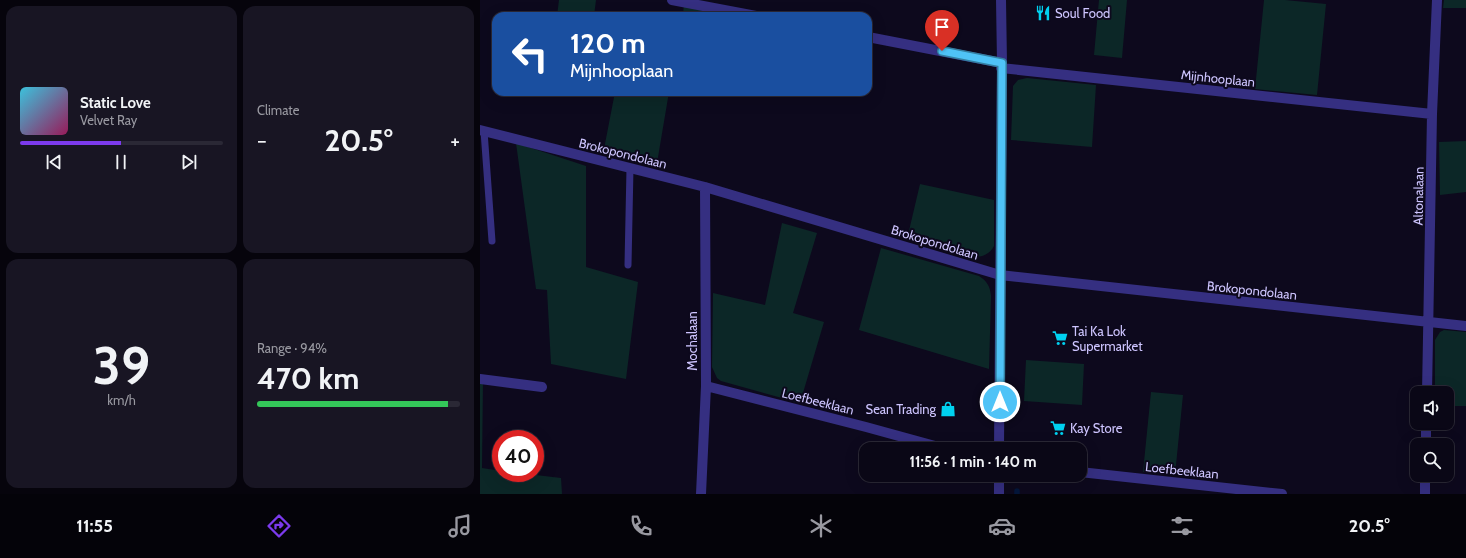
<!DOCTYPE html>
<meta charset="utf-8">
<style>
body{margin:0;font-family:Cabin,sans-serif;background:#181523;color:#f1f3f6;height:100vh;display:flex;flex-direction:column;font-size:15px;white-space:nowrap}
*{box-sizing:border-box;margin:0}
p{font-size:13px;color:#9999a1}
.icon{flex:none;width:22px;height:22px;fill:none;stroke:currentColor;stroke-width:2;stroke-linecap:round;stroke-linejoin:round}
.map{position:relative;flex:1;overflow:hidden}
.sheet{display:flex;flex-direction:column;gap:6px;padding:6px;background:#06040c;width:480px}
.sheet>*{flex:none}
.top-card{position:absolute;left:12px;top:12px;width:380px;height:84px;border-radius:12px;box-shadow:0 4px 16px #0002,0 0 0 1px #2a2835;background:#1a4fa0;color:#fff;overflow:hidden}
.tools{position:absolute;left:930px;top:386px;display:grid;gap:8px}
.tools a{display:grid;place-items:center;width:44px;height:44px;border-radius:8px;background:#0a0716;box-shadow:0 4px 16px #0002,0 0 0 1px #2a2835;font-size:20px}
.speed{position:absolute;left:12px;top:430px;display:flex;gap:8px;font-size:20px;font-weight:700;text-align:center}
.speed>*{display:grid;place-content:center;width:52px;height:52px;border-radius:50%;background:#0a0716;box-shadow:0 4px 16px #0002,0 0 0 1px #2a2835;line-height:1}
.speed .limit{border:6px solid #d22;background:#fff;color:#111}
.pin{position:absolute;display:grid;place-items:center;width:34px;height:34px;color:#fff;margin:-41px -17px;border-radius:50% 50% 50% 0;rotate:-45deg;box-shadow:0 0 4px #0007}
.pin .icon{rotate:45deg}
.me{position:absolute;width:44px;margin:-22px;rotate:0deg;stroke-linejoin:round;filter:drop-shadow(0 0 3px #0008)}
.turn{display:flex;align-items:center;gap:14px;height:84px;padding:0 12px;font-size:18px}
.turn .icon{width:52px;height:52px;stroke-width:2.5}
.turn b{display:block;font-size:28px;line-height:34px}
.big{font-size:30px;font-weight:700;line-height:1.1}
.sheet .card{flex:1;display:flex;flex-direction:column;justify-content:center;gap:6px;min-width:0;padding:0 14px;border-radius:12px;background:#181523}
.sheet .dial{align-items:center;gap:0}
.dial b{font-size:52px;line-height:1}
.song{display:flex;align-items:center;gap:12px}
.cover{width:48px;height:48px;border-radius:6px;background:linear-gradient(135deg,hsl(190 70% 55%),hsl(330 70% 35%))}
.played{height:4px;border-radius:2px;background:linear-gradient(90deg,#7c3aed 50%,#2a2835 50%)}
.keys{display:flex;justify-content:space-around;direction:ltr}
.heat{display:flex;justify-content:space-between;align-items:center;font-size:22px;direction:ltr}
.charge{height:6px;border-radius:3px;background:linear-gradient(90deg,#34c759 94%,#2a2835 0)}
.sheet .tiles{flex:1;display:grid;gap:6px;grid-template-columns:repeat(2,1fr)}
.trip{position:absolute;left:379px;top:442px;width:228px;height:40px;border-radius:12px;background:#0a0716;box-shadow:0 4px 16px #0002,0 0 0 1px #2a2835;font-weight:700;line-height:40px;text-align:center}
.tabs{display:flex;height:64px;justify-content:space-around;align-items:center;background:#040309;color:#9999a1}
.tabs .icon{width:28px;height:28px}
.tabs .on{color:#7c3aed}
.tabs b{font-size:18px;color:#f1f3f6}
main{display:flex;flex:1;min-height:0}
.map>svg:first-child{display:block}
</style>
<main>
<section class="sheet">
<div class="tiles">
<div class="card">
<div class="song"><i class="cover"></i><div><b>Static Love</b><p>Velvet Ray</p></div></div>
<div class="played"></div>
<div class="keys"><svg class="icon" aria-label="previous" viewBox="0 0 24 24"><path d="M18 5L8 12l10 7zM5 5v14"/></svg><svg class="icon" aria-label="pause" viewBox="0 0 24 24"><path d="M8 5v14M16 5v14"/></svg><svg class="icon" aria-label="next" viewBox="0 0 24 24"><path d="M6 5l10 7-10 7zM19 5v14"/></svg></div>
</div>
<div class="card"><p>Climate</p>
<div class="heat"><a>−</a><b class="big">20.5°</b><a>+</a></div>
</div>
<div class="card dial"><b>39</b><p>km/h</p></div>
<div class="card"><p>Range · 94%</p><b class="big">470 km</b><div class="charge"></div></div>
</div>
</section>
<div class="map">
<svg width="986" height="494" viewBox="0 0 986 494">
<rect width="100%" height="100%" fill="#0d091d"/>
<!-- green -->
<path fill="#0c2727" d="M79,0H116L114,16H77Z
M619,0H647L642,58L614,55Z
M784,0H805L846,4L837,95L775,89Z
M964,0H986V8H963Z
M204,2L227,6L226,16H203Z
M547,78L616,85L612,147L531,140L533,86L538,80Z
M135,92H189L177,163L124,149Z
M986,141V192L960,195L959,142Z
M36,143L106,166V267L158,282L146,379L71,364L67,290L56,289Z
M440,184L514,200V246C510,253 505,256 497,257L428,235Z
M302,223L337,233L313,313L344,322L320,403L241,381L237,378L232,367L233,293L285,305Z
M401,248L499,276C507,281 510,286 511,296L509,369L379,330Z
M964,330L986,332V406H967V393H955V340L960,332Z
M546,360L604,364L602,405L544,401Z
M0,380H3L2,468L21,471V473H39L81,478L82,494H0Z
M671,392L703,395L695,475L663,472Z"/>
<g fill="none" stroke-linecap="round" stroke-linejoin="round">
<!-- stream -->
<path stroke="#04163b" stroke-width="5.5" d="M537,491V494"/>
<!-- service -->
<path stroke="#352f81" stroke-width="7" d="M4,131L12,241
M148,265L150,168"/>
<!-- minor -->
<path stroke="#352f81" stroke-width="10" d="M192,0L276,16
M388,37L522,63
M521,68L952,114
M0,130L225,187L520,275L986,326
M0,379L62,387
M226,386L386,427L466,449
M947,393L952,114L957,0
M946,445V423
M600,472L802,494
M221,494L226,386L225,187
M945,494V475"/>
<!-- tertiary -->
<path stroke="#352f81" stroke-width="10" d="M519,449L522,63L521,0
M519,475V494"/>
</g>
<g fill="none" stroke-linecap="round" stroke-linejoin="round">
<defs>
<path id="route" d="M462,51L522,63L520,402"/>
</defs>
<!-- route casing -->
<use href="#route" stroke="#337fa1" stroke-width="10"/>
<!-- route -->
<use href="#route" stroke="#4fc3f7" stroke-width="7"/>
</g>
<!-- icons -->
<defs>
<symbol id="restaurant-bare" viewBox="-9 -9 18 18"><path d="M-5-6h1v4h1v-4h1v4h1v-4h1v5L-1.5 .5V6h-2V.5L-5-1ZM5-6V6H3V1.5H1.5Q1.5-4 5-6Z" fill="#00d1f0" stroke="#0d091d" stroke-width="2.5" paint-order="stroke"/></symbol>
<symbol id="supermarket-bare" viewBox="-9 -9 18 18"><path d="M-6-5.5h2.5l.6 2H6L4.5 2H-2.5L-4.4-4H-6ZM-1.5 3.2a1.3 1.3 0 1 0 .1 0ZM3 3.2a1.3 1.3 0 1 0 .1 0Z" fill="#00d1f0" stroke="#0d091d" stroke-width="2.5" paint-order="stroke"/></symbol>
<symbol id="shop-bare" viewBox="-9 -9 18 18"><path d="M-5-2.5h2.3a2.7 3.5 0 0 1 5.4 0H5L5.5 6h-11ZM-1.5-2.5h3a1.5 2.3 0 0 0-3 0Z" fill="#00d1f0" stroke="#0d091d" stroke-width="2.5" paint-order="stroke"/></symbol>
</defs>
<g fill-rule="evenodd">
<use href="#restaurant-bare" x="552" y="2" width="22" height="22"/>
<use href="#supermarket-bare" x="569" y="327" width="22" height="22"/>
<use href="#shop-bare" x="457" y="398" width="22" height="22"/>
<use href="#supermarket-bare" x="567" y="417" width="22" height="22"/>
</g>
<g text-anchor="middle" stroke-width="4" stroke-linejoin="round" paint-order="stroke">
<!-- poi labels -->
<g font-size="13" fill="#cec5ff" stroke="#0d091d" text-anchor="start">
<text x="575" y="18">Soul Food</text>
<text x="592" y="336">Tai Ka Lok<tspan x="592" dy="15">Supermarket</tspan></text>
<text x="456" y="414" text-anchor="end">Sean Trading</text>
<text x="590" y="433">Kay Store</text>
</g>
<!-- street labels -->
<g font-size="13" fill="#cec5ff" stroke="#0d091d">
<text transform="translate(738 78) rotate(6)" y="5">Mijnhooplaan</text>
<text transform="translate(143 153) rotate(14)" y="5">Brokopondolaan</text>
<text transform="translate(938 196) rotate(-89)" y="5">Altonalaan</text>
<text transform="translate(455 242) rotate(17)" y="5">Brokopondolaan</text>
<text transform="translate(772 290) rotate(6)" y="5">Brokopondolaan</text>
<text transform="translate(212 341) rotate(-90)" y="5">Mochalaan</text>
<text transform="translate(338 401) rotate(14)" y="5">Loefbeeklaan</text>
<text transform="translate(702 470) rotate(6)" y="5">Loefbeeklaan</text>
</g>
</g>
</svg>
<div class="tools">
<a><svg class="icon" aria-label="sound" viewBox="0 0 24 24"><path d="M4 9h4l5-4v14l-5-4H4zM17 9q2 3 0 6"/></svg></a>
<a><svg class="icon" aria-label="search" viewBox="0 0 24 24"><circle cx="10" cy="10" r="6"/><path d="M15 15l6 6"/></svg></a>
</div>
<div class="speed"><div class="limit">40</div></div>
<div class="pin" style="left:462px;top:51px;background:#d93025"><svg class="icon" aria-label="arrive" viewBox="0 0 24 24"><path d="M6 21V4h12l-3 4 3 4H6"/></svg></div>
<svg class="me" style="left:520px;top:402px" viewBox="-20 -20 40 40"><circle r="17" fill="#4fc3f7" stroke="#fff" stroke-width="3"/><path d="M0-11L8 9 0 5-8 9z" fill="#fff"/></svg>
<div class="trip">11:56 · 1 min · 140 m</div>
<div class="top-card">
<div class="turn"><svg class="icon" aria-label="left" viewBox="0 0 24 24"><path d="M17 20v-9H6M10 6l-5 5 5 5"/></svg><div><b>120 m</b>Mijnhooplaan</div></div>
</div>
</div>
</main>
<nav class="tabs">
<b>11:55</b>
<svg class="icon on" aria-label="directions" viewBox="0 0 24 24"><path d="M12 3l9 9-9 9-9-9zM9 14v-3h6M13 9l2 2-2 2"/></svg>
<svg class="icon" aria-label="music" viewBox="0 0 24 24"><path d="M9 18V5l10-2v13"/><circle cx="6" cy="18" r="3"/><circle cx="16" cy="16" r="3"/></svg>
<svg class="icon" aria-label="phone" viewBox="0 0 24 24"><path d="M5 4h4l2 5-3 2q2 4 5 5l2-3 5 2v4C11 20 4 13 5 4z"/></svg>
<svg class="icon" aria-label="climate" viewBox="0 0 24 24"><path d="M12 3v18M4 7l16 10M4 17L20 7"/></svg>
<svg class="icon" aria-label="car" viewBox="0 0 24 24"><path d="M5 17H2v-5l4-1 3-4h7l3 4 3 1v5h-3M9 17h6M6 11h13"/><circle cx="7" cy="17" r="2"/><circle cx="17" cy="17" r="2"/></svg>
<svg class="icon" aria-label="filters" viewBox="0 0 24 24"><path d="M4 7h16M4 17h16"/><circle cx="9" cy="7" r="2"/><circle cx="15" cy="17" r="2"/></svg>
<b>20.5°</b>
</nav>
